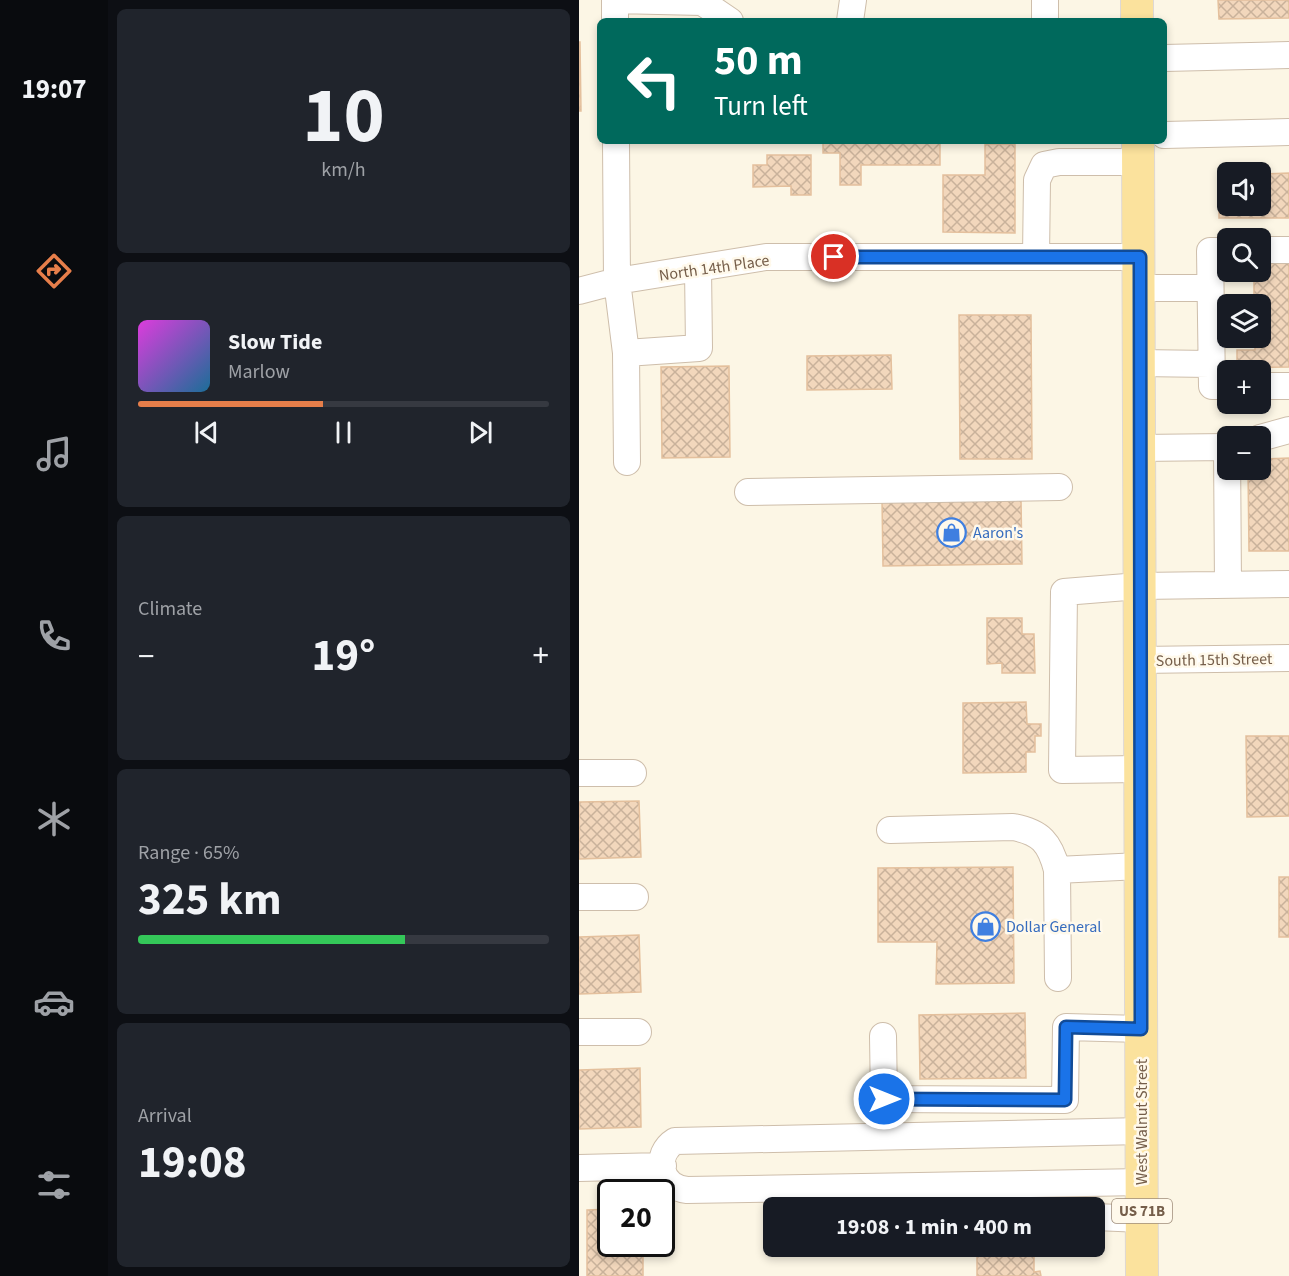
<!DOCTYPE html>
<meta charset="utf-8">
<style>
body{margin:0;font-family:"Source Sans 3",sans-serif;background:#20242c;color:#f1f3f6;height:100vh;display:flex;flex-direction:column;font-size:22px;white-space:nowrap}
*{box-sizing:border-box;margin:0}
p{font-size:20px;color:#9ea1a6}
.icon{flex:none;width:33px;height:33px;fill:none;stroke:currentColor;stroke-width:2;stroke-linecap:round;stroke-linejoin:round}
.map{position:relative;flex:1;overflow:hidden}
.side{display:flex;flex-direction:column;gap:9px;padding:9px;background:#0d0f14;width:471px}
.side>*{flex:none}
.hud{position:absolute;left:18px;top:18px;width:570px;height:126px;border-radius:9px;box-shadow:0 3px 9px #0003;background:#00695c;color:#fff;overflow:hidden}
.buttons{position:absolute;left:638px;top:162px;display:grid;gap:12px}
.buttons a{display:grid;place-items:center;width:54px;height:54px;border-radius:9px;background:#171b24;box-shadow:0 3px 9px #0003;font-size:30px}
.speed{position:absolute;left:18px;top:1179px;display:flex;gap:12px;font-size:30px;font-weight:700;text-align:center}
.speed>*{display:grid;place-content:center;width:78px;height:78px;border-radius:50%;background:#171b24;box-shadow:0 3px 9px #0003;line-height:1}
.speed .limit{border:3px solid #111;border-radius:9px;background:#fff;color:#111}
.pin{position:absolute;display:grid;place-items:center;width:51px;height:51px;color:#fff;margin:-26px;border:3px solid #fff;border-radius:50%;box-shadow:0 2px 6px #0007}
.me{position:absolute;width:66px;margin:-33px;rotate:90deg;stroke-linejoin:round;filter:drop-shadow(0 0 4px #0008)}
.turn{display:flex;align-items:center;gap:21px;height:126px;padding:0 18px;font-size:27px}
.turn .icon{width:78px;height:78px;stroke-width:2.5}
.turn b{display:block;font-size:42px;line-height:51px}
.big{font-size:45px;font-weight:700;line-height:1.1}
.side .tile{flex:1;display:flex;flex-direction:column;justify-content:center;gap:9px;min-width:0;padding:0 21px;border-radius:9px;background:#20242c}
.side .dial{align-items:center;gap:0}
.dial b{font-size:78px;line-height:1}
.song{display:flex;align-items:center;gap:18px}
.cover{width:72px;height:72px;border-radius:9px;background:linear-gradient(135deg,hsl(300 70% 55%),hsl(200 70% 35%))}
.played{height:6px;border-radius:3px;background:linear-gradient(90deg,#e67e4a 45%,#363941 45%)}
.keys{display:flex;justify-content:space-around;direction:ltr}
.heat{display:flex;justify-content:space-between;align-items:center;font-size:33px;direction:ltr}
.charge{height:9px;border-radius:4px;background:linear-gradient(90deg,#34c759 65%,#363941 0)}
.trip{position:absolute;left:184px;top:1197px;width:342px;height:60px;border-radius:9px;background:#171b24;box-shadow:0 3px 9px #0003;font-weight:700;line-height:60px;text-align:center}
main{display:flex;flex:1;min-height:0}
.tab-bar{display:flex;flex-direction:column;width:108px;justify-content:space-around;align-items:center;background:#090b0e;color:#9ea1a6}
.tab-bar .icon{width:42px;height:42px}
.tab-bar .selected{color:#e67e4a}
.tab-bar b{font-size:27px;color:#f1f3f6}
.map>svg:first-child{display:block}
</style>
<main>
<nav class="tab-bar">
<b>19:07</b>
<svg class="icon selected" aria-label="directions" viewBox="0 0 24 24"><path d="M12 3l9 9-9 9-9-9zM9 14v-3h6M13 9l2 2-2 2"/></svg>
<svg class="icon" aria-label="music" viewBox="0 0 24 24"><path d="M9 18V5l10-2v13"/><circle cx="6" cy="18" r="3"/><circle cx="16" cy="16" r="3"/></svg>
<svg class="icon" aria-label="phone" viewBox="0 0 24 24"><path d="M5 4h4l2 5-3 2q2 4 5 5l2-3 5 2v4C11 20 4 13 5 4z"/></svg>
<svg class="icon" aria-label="climate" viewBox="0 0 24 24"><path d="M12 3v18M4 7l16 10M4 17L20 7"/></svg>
<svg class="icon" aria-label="car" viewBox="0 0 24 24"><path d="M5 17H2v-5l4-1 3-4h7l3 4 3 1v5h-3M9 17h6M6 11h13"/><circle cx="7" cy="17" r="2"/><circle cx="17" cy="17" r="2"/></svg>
<svg class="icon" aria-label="filters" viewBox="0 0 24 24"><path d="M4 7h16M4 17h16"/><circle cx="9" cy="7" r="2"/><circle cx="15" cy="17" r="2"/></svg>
</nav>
<section class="side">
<div class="tile dial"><b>10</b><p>km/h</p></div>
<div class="tile">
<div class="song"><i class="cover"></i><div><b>Slow Tide</b><p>Marlow</p></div></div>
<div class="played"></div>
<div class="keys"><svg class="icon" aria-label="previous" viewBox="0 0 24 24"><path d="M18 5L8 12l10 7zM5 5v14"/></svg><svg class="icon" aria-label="pause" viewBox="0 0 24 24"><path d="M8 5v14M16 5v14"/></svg><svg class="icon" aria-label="next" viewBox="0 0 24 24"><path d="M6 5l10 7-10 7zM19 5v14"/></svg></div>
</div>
<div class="tile"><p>Climate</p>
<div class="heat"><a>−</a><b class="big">19°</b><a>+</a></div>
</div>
<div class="tile"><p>Range · 65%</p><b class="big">325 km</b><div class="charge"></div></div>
<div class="tile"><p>Arrival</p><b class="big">19:08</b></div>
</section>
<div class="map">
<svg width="710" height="1276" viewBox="0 0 710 1276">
<defs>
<pattern id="building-cross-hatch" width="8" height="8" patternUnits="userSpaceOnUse" patternTransform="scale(1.5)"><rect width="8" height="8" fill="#f2d7bc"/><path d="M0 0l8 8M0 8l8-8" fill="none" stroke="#c9b29b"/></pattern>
</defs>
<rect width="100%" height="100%" fill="#fcf6e5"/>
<!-- building -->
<path fill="url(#building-cross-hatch)" stroke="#e4c09d" stroke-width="1.5" d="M639,0H710V18L640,19Z
M0,42H1L2,111H0Z
M244,141H361V165H282V185H261V153H244Z
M406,144H436V233L364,232V175H406Z
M188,155H232V195H212V186L174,187V165H188Z
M710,173V218H640V174H648V206H681V174Z
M681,261H710V367L658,368V350H676V338H681V304H675V272H681Z
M380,315H452L453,459H381Z
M312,355L313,389L228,390V356Z
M150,366L151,457L83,458L82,367Z
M710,458V551H670L669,470H681V459Z
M442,498L443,564L304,566L303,500Z
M408,618H443V634H455L456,673H423V663L408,664Z
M447,702L448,724H462V736H456V752H447V772L384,773V703Z
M667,736H710V816L668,817Z
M60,801L62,857L0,859V802Z
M434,867L435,983L357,984L358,942H299V868Z
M700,877H710V937H700Z
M60,935L62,992L0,994V937Z
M446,1013L447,1078L341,1079L340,1015Z
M61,1068L62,1127L0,1129V1070Z
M32,1209V1244H64V1276H8V1210Z
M398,1246H455V1272L461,1271L462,1276H398Z"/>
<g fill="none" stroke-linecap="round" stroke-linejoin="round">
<defs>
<path id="minor" d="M466,0V21
M36,21V0L123,2L151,21
M271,21L274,0
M585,58L710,55
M585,135L710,132
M37,141L38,281L47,353L120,348L119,268
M681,250H710
M648,251H631L633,386H648
M457,257L458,180L465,165L480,162H560
M561,288H631
M0,291L38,281L187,257H561
M47,353L48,462
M560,363L631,364
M681,386H710
M681,438L710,430
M560,448L648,447L649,585
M169,492L480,487
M560,660L710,658
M561,769L483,770L485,592L560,586L710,584
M0,773H54
M311,830L434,827C462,832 471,843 478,870
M0,897H56
M479,978L478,870L561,866
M0,1032H59
M304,1036L305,1099L486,1100L487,1027L562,1029
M563,1131L96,1141C75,1154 79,1187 108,1190L563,1182
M0,1168L84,1166
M516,1217L563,1219"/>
<path id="major" d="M558,0V21
M559,141L563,1276"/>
</defs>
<!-- minor casing -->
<use href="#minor" stroke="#cebeab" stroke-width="28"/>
<!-- major casing -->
<use href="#major" stroke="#ded8d4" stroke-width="34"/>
<!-- minor -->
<use href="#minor" stroke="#fff" stroke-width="26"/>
<!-- major -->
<use href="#major" stroke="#fbe29d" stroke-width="32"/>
</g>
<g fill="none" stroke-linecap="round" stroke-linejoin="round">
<defs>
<path id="route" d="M255,257H561L562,1029L487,1027L486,1100L305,1099"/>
</defs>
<!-- route casing -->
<use href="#route" stroke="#114b97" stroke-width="15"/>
<!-- route -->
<use href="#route" stroke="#1a73e8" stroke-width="10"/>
</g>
<!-- icons -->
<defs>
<symbol id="shop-ring" viewBox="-11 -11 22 22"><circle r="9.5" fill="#fff9eb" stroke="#3f7fe0" stroke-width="1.5"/><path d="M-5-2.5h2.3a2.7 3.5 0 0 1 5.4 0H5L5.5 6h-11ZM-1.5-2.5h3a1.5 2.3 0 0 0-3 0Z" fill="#3f7fe0"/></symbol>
</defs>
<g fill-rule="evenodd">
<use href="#shop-ring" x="356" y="516" width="33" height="33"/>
<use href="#shop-ring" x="390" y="910" width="33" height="33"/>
</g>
<g text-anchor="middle" stroke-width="5" stroke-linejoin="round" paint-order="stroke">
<!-- shield labels -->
<rect fill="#fff9eb" stroke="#9e8c7a" stroke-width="1.5" x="533" y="1199" width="60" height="24" rx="4.5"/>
<g font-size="15" font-weight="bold" fill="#755e4a">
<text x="563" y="1216">US 71B</text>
</g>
<!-- street labels -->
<g font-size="16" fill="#755e4a" stroke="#fff9eb">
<text transform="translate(135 267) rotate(-8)" y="6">North 14th Place</text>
<text transform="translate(635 659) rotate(-1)" y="6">South 15th Street</text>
<text transform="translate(562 1122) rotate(-90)" y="6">West Walnut Street</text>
</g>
<!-- shop labels -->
<g font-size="16" fill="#366cbe" stroke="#fff9eb" text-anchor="start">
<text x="394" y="538">Aaron's</text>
<text x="427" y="932">Dollar General</text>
</g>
</g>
</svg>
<div class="buttons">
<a><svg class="icon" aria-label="sound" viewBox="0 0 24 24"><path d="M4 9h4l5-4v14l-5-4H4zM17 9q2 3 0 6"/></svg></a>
<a><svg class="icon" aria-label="search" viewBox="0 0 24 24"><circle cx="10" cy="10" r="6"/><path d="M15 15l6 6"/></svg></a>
<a><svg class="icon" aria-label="layers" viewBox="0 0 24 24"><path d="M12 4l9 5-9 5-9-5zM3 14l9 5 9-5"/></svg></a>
<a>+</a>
<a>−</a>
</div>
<div class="speed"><div class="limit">20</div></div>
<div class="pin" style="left:255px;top:257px;background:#d93025"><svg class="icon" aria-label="arrive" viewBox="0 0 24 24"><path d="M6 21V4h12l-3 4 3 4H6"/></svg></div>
<svg class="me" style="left:305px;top:1099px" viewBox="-20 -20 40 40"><circle r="17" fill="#1a73e8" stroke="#fff" stroke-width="3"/><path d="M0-11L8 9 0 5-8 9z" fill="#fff"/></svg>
<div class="trip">19:08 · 1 min · 400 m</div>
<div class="hud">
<div class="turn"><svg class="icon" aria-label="left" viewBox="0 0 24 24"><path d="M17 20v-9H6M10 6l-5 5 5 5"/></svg><div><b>50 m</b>Turn left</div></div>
</div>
</div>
</main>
